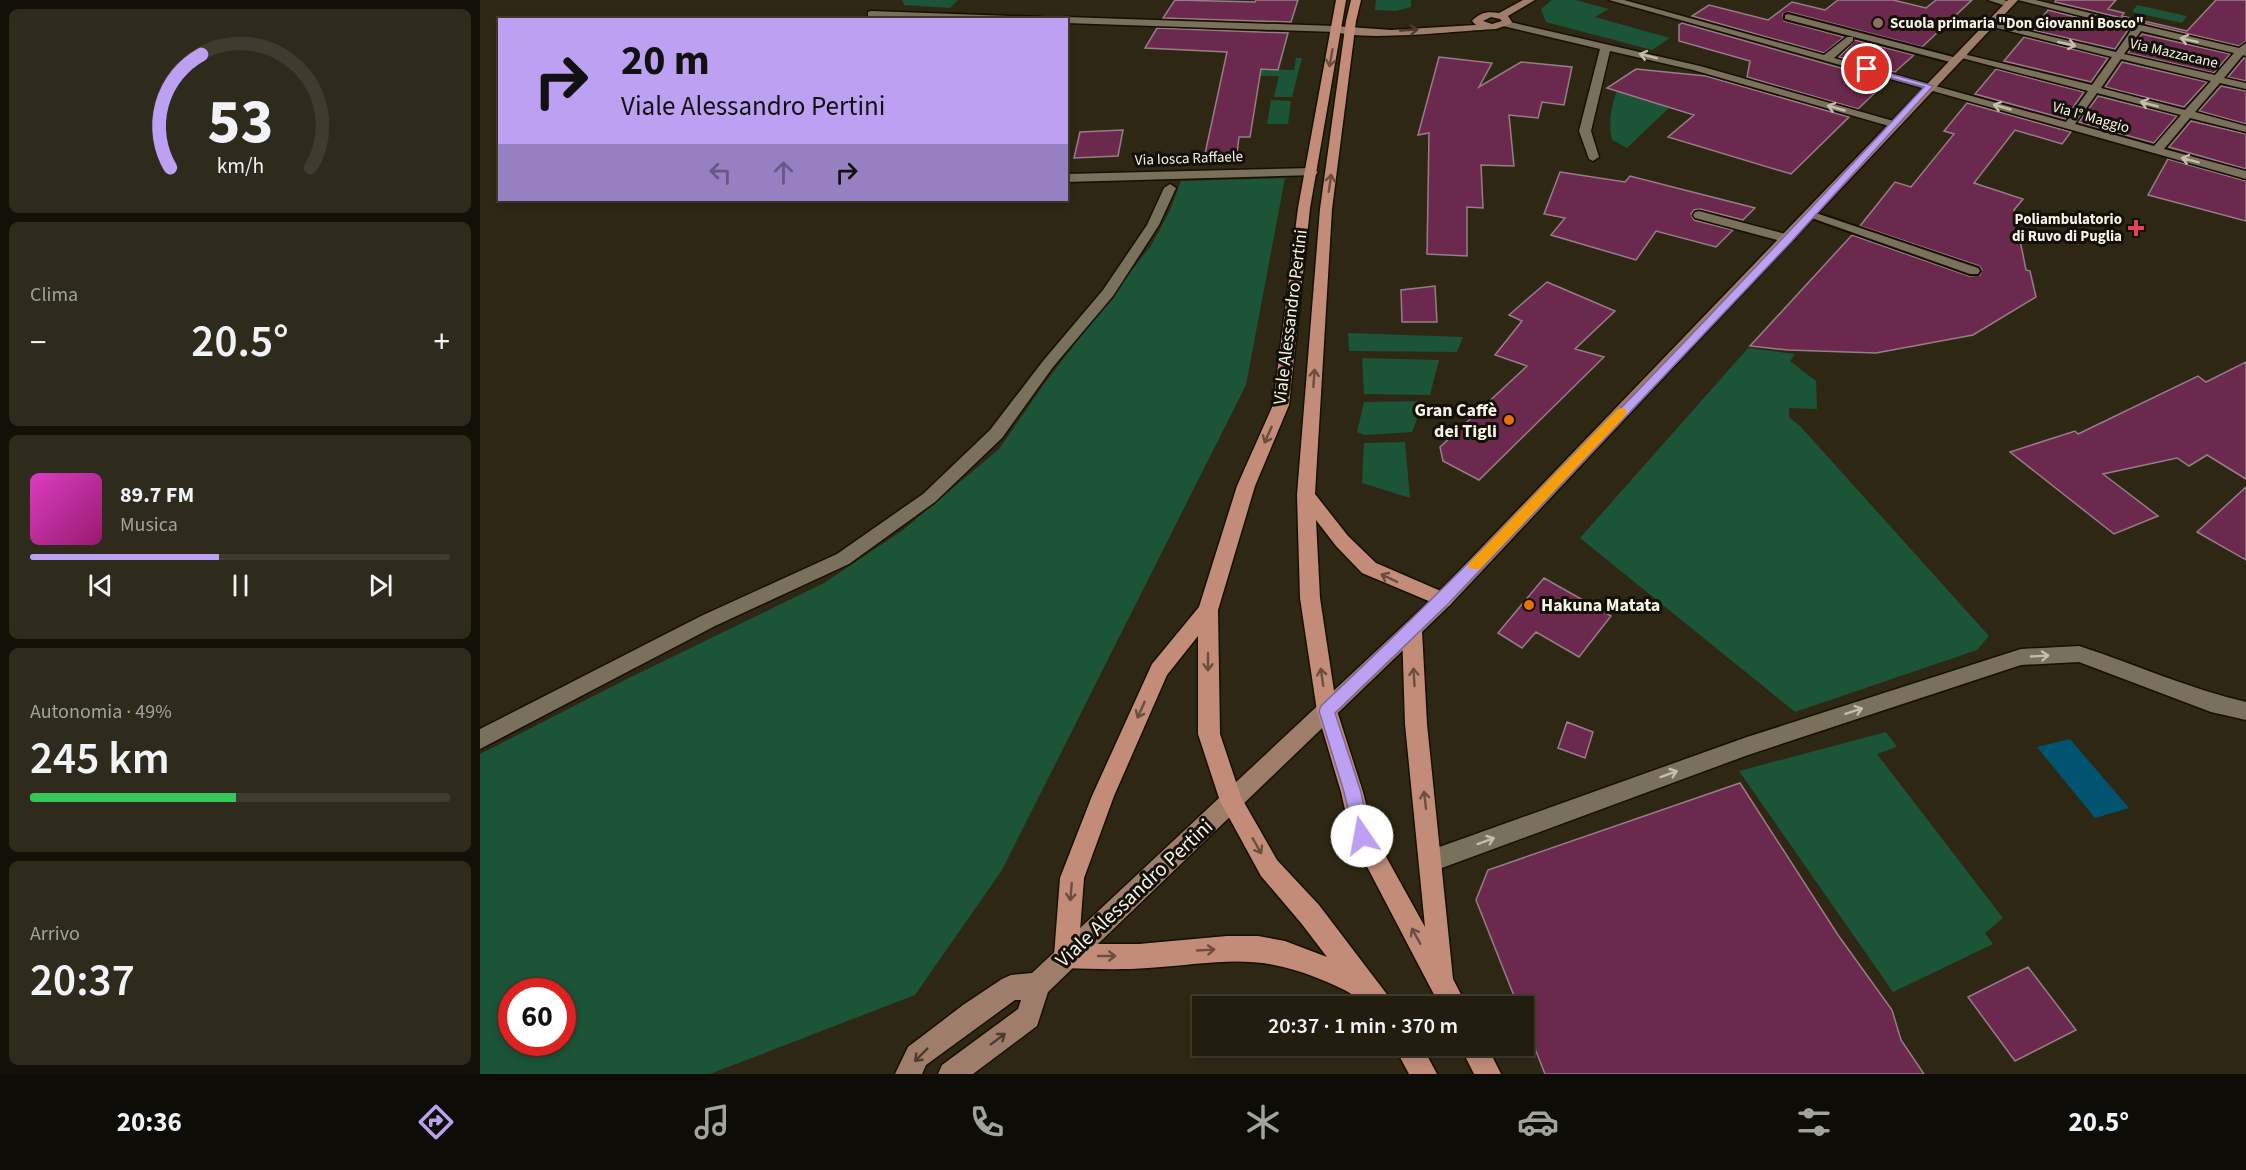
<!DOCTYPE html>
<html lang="it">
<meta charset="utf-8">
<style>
body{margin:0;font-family:"Source Sans 3",sans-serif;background:#2e2a1c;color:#f1f3f6;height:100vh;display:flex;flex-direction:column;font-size:22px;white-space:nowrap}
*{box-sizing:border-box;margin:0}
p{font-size:20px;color:#a2a29e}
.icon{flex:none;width:33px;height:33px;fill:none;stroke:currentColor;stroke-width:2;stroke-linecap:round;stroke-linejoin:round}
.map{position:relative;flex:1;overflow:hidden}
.details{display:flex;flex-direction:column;gap:9px;padding:9px;background:#131008;width:480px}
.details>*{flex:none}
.guide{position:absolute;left:18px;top:18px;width:570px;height:183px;border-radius:0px;box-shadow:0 3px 9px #0003,0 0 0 2px #3f3b2e;background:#bca0f2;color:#111;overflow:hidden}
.speed{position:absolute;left:18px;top:978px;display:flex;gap:12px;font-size:30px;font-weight:700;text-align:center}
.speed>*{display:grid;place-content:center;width:78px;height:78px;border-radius:50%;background:#221d0e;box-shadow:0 3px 9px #0003,0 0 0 2px #3f3b2e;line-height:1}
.speed .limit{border:9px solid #d22;background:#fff;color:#111}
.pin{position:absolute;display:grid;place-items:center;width:51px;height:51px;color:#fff;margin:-26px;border:3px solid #fff;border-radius:50%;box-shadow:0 2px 6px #0007}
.me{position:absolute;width:66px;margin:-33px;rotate:348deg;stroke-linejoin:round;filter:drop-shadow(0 0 4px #0008)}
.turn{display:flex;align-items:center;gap:21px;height:126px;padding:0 24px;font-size:27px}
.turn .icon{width:78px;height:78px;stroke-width:2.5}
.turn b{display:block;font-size:42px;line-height:51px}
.lanes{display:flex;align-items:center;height:57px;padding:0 24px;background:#0003;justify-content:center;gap:30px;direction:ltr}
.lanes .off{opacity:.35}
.big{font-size:45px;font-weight:600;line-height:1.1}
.details .widget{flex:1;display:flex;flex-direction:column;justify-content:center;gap:9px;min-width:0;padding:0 21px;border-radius:9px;background:#2e2a1c}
.details .dial{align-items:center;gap:0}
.dial svg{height:156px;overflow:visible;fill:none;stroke:#3f3b2e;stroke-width:7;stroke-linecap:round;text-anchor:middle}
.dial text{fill:#f1f3f6;stroke:none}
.song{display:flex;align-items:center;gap:18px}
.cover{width:72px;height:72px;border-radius:9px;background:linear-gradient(135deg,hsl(310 70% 55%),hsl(320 70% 35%))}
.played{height:6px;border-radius:3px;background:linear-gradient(90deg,#bca0f2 45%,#3f3b2e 45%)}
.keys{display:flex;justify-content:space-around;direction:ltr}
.heat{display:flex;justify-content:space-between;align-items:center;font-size:33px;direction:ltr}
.charge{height:9px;border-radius:4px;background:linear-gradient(90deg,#34c759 49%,#3f3b2e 0)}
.trip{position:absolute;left:712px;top:996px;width:342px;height:60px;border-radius:0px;background:#221d0e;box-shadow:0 3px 9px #0003,0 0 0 2px #3f3b2e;font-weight:600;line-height:60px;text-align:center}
.dock{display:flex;height:96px;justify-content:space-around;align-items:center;background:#0e0c06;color:#a2a29e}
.dock .icon{width:42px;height:42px}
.dock .current{color:#bca0f2}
.dock b{font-size:27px;color:#f1f3f6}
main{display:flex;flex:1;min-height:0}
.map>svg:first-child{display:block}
</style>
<main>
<section class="details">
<div class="widget dial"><svg viewBox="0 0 100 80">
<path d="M14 69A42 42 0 1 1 86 69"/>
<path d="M14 69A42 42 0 0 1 30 11" stroke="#bca0f2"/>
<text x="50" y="56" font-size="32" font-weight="700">53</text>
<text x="50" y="72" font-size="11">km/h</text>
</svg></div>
<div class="widget"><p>Clima</p>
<div class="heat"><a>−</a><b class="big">20.5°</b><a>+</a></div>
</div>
<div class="widget">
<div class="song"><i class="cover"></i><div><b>89.7 FM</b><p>Musica</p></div></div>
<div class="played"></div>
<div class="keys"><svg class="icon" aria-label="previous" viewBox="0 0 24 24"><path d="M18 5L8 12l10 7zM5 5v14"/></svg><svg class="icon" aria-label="pause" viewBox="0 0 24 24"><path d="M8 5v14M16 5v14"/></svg><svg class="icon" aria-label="next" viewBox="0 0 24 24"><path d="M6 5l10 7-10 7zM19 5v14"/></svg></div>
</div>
<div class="widget"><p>Autonomia · 49%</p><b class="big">245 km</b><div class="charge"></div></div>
<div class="widget"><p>Arrivo</p><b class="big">20:37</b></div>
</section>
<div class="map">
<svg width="1766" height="1074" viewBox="0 0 1766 1074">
<rect width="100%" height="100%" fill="#2e2713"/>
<!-- green -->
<path fill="#1b5437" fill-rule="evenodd" d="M422,0H478L470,8L424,5Z
M896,0H931V7L916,11L895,10Z
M1072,0H1095L1129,9L1115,17L1190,38L1172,50L1066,22L1061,9Z
M1657,5L1707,16L1702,23L1652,12Z
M816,58H822L812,97H794L799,76H771V72H781V69L814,70Z
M1137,91L1190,107L1147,148L1132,140C1128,124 1131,106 1137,91Z
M791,100L811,101L808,124H787Z
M805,178L766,385L522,870L435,995L230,1074H0V754L145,680L344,583L423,530L519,449L564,384L672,244L690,210L701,181ZM32,992H82V1042H32Z
M868,333L983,337L977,352L869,351Z
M1268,348L1315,354L1310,361L1336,381L1337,409L1309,408V417L1321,427L1509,636L1497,650L1315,712L1100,538Z
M882,358L959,360L950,395L884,394Z
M944,401L932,432L885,435L877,432L884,402Z
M925,442L930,498L882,483L884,443Z
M1406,732L1417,747L1397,754L1523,918L1505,933L1513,944L1413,992L1259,771Z"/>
<!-- water -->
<path fill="#00546f" d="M1590,739L1649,808L1615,818L1557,747Z"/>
<!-- building -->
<path fill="#6b2a4d" stroke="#967d88" stroke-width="1.5" d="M695,0L775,2L776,0H818L811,22L683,18Z
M1358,0H1413L1446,8L1456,0H1492L1442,47L1309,12L1303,14L1304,21L1364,37L1344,53L1212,16L1229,5L1288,20L1312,2L1345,10Z
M1576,0H1636L1628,9L1644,13L1642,16L1707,31L1736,0H1766V41L1759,46L1575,2Z
M1568,10L1648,30L1635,49L1552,30Z
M1202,23L1407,81L1378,109L1267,77L1270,61L1199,41V25Z
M677,28L808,33L798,70L781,69L770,137H759L756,162L723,163L747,52L665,48Z
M1662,34L1750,54L1734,73L1648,53Z
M1544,37L1628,58L1611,82L1524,61Z
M1375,40L1434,55L1415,72L1359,57Z
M959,57L1012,63L999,87L1041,62L1092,67L1084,105L1062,102L1058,118L1029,115L1034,166L1001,165L1003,208L987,207V256L947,254L949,133L938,135Z
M1764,58H1766V81L1748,77Z
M1642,62L1727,82L1704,107L1625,87Z
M1156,69L1226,76L1369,117L1311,174L1188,137L1214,115L1127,88Z
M1516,69L1604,92L1585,119L1495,94Z
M1741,86L1766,91V124L1719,111Z
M1618,96L1697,116L1674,143L1599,122Z
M1487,103L1591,132L1582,144L1535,130L1494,183L1543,199L1534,210L1546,270L1550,271L1556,297L1493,335L1396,353L1308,350L1270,346L1372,235L1489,276L1500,275L1502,270L1499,266L1380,226L1415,182L1431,187L1474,134L1464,131Z
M1711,121L1766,134V169L1689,147Z
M643,130L638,156L594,158L600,132Z
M1688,159L1766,181V221L1668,195Z
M1080,172L1145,182L1150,176L1275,208L1263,220L1220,209L1214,210L1211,214L1214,220L1253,230L1236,247L1176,231L1156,260L1071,235L1085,218L1064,214Z
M1067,282L1135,311L1095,349L1124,357L999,480L963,461L960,447L1047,366L1015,355L1042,321L1029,315Z
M955,286L957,322H922L921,290Z
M1766,362V479L1727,455L1709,466L1697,458L1623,474L1678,516L1634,534L1530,452L1595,431L1598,434L1718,376L1726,382Z
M1766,487V560L1717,532Z
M1064,578L1131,616L1099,657L1056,632L1042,648L1018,633Z
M1087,722L1113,732L1105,758L1078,748Z
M1260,783L1358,935L1412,1010L1421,1040L1444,1074H1065L1044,1021V1006H1038L996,900L1008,870Z
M1548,967L1596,1030L1535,1061L1488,997Z"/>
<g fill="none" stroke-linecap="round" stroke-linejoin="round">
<defs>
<path id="lane" d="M1308,14L1477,58L1479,60L1474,63L1305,19V15Z
M1330,211L1498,268L1500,271L1498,274H1490L1326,216L1324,214Z"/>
<path id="street" d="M1129,0H1144L1344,55L1367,37H1373V41L1354,58L1586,122L1608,91L1474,56L1479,53L1612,85L1632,57L1505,25L1510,22L1636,52L1652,29L1538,0H1555L1759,48L1766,43V56L1763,55L1744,78L1766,83V89L1740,83L1715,112L1766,126V132L1710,118L1684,149L1766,171V179ZM1661,31L1754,53L1735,75L1644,54ZM1641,59L1731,81L1705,110L1621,88ZM1617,93L1701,115L1674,146L1595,124Z
M1508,0H1524L1534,4L1529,7Z
M391,11L562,17L566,20H467L388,16V12Z
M586,17L855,26L860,29L855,32L586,23V20H582Z
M1026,21L1220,66L1417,122L1419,124L1417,126H1409L1213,70L1130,51L1111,131L1119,157L1113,161L1109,159L1099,131L1120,49L1023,26L1021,24Z
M832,168L838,172L836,175L586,182V174Z
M690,184L696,188L679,225L633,296L573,367L522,438L455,502L369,564L235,626L0,749V729L221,616L357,554L443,494L510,430L563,361L623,290L667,225L684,188Z
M1219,211L1313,236L1315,239L1308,243L1215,218L1213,215L1215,212Z
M1599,646C1655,664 1709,689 1766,702V720L1731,712L1599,662L1541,665L1268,755L951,872L943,869L939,861L943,853L951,850L1267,737L1541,649Z"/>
<path id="secondary" d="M1043,0H1055L1028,16L1032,22L1030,24L1016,29C984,30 871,44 850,29L855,26L911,30L996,25L992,21C1000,12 1008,11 1019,13ZM1011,17L1020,19L1022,21L1012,24L1003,21Z
M1528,0H1538L970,605L568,992L557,1026L493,1074H458L462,1065L538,1009L541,1000H535L446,1065L442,1074H415L428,1047L483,1005L522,979L531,975L552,973L956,595Z"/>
<path id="primary" d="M856,0H866L830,208L809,405L775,486L738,610L740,734L761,797L797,860L839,905L909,997L913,1006H884C874,993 863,989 847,982C777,951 741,963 668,968C641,970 613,969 586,968L577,965L574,956L580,878L612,796L672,664L719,607L757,486L793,405L818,208ZM718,636V734L740,801L781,876L821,923L847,957L805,941L778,936H747L659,944H599L604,878L634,796L687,675Z
M871,0H881L876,21L852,209L835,494L868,536L896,563L970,595L973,600L970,605L963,607L882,573L856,546L836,520L840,598L857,711L883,792L893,833L945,927L925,724L922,631L925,625L932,623L939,625L942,631L947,724L973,979L987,1006H960L871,836L861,792L837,711L820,598L817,495L840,209L866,21Z
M914,1046H942L957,1074H929Z
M980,1046H1007L1021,1074H994Z"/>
</defs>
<!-- lane casing -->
<use href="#lane" stroke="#161000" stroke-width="4"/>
<!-- street casing -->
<use href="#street" stroke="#161000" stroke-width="3"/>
<!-- secondary casing -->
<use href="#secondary" stroke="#161000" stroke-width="3"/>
<!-- primary casing -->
<use href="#primary" stroke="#161000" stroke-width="3"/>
<!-- lane -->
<use href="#lane" fill="#79715b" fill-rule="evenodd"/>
<!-- street -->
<use href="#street" fill="#79715b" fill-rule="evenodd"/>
<!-- secondary -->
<use href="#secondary" fill="#9e7e6a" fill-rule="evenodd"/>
<!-- primary -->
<use href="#primary" fill="#c28c78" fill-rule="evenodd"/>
</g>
<!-- one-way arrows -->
<defs><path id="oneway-shaft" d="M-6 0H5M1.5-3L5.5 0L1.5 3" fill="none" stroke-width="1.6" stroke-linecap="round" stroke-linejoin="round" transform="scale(1.5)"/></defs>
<g stroke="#4b3c2f">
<use href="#oneway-shaft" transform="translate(929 30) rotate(-3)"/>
<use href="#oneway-shaft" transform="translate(518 1039) rotate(-37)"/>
<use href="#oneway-shaft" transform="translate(441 1055) rotate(135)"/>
</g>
<g stroke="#c4beae">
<use href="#oneway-shaft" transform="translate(1709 40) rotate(-167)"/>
<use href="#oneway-shaft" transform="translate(1587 44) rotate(13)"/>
<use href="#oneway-shaft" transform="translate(1168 56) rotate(-166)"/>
<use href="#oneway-shaft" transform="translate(1669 104) rotate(-165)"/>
<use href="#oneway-shaft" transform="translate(1522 107) rotate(-164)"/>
<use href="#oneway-shaft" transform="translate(1356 108) rotate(-164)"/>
<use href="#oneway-shaft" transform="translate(1710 160) rotate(-165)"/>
<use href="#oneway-shaft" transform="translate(1560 656) rotate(-3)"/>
<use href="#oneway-shaft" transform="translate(1374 711) rotate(-18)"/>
<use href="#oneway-shaft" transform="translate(1189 774) rotate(-20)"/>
<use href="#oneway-shaft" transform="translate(1006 841) rotate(-20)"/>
</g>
<g stroke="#6a4e40">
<use href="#oneway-shaft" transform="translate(851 58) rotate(100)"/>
<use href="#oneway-shaft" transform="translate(850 183) rotate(-82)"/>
<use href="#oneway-shaft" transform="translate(834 378) rotate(-86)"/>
<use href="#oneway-shaft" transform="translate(788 435) rotate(114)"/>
<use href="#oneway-shaft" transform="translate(909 578) rotate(-154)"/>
<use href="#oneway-shaft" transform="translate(728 662) rotate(90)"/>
<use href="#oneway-shaft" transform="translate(842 677) rotate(-98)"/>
<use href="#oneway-shaft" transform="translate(934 677) rotate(-93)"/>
<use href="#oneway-shaft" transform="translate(661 710) rotate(114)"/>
<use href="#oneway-shaft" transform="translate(945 800) rotate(-97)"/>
<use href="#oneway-shaft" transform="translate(777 846) rotate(60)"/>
<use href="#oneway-shaft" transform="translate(591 892) rotate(95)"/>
<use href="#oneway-shaft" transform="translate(936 936) rotate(-119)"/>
<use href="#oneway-shaft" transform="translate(726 950) rotate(-3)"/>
<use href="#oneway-shaft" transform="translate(627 956)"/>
</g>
<!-- route -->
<path fill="#bca0f2" stroke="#7a689d" stroke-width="1.5" d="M1387,67L1453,86L1312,241L968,604L855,713L881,792L890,836L888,842L882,844L876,842L864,792L839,711L841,706C1050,508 1248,298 1444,87L1384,71V67Z"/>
<!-- slow -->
<path fill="#f59e0b" d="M1142,408L1146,409V415L1000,569H990L988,566L990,562L1138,409Z"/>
<!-- markers -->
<circle fill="#8d6e63" stroke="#131008" stroke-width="2" cx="1398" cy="23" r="6"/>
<path fill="#e0444e" stroke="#131008" stroke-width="2" d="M1653 219h6v6h6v6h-6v6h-6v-6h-6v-6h6z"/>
<g fill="#e8710a" stroke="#131008" stroke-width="2">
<circle cx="1029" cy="420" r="6"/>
<circle cx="1049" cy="605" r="6"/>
</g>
<g text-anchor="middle" stroke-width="6" stroke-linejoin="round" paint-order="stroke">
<!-- far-poi labels -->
<g font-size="15" font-weight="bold" fill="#f6f2e5" stroke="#131008" text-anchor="start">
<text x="1410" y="28">Scuola primaria "Don Giovanni Bosco"</text>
<text x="1642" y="224" text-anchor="end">Poliambulatorio<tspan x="1642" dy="17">di Ruvo di Puglia</tspan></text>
</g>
<!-- far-street labels -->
<g font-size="15" fill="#f6f2e5" stroke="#131008">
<text transform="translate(1694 53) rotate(13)" y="5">Via Mazzacane</text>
<text transform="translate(1611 117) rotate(16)" y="5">Via I° Maggio</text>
<text transform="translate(709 158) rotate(-2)" y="5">Via Iosca Raffaele</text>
</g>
<!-- street labels -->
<g font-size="18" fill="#f6f2e5" stroke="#131008">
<text transform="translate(810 317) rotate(-83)" y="6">Viale Alessandro Pertini</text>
</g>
<!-- poi labels -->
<g font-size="18" font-weight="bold" fill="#f6f2e5" stroke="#131008" text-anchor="end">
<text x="1017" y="416">Gran Caffè<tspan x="1017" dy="21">dei Tigli</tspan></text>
<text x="1061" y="611" text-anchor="start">Hakuna Matata</text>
</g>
<!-- near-street labels -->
<g font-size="21" fill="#f6f2e5" stroke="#131008">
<text transform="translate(654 893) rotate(-43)" y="7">Viale Alessandro Pertini</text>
</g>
</g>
</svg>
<div class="speed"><div class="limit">60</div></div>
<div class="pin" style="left:1387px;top:69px;background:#d93025"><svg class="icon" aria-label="arrive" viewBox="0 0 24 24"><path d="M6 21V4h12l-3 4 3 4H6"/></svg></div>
<svg class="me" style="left:882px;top:836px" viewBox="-20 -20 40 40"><circle r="19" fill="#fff"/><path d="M0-13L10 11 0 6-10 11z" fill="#bca0f2"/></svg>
<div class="trip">20:37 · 1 min · 370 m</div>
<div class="guide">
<div class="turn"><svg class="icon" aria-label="right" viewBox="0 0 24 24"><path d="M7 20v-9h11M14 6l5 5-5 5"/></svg><div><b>20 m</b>Viale Alessandro Pertini</div></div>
<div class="lanes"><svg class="icon off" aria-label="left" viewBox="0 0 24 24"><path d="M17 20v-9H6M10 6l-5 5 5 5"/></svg><svg class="icon off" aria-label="ahead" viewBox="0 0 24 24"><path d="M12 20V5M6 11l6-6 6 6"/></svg><svg class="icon" aria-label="right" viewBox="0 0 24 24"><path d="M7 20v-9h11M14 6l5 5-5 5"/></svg></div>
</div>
</div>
</main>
<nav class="dock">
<b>20:36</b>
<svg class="icon current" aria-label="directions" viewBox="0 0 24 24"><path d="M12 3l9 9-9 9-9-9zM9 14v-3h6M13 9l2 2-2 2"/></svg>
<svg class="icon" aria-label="music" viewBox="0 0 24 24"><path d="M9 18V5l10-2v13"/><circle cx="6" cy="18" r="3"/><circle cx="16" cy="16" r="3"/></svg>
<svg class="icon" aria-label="phone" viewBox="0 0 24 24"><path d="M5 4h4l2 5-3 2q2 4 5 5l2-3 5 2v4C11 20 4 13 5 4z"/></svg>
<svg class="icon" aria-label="climate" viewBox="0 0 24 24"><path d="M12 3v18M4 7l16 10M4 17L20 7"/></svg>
<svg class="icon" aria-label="car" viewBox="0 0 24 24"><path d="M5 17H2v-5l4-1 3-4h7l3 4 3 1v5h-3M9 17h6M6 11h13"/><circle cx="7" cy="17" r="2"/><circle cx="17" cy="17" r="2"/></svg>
<svg class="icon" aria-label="filters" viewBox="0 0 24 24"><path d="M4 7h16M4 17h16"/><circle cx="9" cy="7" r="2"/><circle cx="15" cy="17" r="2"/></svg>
<b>20.5°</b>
</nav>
